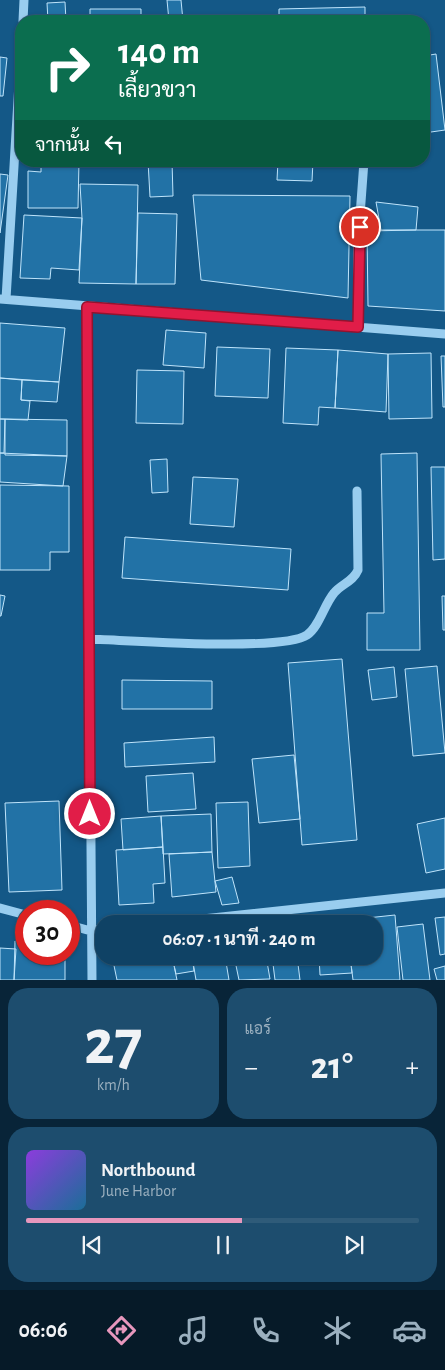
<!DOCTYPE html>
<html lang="th">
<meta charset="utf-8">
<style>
body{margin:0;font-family:"Alegreya Sans",Sarabun,sans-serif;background:#1d4d6e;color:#f1f3f6;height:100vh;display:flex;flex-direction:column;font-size:19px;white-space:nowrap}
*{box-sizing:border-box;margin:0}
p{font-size:16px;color:#9bb0bf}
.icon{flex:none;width:28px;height:28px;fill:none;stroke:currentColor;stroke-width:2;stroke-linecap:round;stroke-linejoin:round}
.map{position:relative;height:980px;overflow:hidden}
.sheet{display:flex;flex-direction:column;gap:8px;padding:8px;background:#082438;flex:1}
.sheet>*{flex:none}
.banner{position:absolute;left:15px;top:15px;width:415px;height:152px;border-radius:20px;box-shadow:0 1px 4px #0004,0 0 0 1px #2f5b79;background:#0b6e4f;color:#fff;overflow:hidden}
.speed{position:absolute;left:15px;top:900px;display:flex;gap:10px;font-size:25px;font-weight:700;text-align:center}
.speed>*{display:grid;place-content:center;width:65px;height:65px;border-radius:50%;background:#0f4265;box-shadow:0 1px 4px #0004,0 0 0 1px #2f5b79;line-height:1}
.speed .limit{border:8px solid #d22;background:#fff;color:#111}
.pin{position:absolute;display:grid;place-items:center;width:42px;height:42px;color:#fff;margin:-21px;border:2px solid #fff;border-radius:50%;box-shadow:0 1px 5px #0007}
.me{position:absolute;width:55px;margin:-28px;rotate:0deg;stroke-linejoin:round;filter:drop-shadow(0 0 4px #0008)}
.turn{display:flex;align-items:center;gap:18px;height:105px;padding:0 20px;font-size:22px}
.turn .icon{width:65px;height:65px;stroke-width:2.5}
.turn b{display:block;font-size:35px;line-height:42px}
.then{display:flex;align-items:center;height:48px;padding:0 20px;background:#0003;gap:10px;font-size:19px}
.big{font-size:38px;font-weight:700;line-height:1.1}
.sheet .widget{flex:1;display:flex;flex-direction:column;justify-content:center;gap:8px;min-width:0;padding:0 18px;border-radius:20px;background:#1d4d6e}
.sheet .dial{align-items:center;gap:0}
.dial b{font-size:65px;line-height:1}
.song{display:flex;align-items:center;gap:15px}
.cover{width:60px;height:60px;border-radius:8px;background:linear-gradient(135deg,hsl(270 70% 55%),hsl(200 70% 35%))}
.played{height:5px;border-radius:2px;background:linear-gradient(90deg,#e797bd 55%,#2f5b79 55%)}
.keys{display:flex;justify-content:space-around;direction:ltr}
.heat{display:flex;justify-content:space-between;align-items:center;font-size:28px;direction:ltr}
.sheet .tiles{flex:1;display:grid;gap:8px;grid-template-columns:1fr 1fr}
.widget:last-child{grid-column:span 2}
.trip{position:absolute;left:95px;top:915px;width:288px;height:50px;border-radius:20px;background:#0f4265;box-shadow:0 1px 4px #0004,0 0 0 1px #2f5b79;font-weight:700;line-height:50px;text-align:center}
.dock{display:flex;height:80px;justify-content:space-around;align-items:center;background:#061a28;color:#9bb0bf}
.dock .icon{width:35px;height:35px}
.dock .selected{color:#e797bd}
.dock b{font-size:22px;color:#f1f3f6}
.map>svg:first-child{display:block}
</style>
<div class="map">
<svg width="445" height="980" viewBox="0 0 445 980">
<rect width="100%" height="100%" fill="#145887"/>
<!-- building -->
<path fill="#2272a6" stroke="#bfe4fb" d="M167,0H181L183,21H169Z
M65,2L66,21H48L47,3Z
M365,7V21H279V9Z
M90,9H141V21H90Z
M436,54L445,130L424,133V56Z
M0,57L7,58L3,96H0Z
M41,161H79L78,208H28V171L41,172Z
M148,161H172L173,196L150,197Z
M278,161H313L312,181L277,180Z
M0,174L8,175L0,233Z
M80,184L138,185L136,284L79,283L82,218Z
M193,195L350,196L348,298L201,280Z
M376,202L418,207L416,230H381Z
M138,213L177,214L175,284H136Z
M24,215L82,218L79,270L51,268L50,279L20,278Z
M416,230H445V311L368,306L367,231Z
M0,323L65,328L59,382L0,378Z
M166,330L206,333L204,368L163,365Z
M217,347L270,349L268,398L215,396Z
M286,348L338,350L335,408L319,407L318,425L283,423Z
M338,350L388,354L386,412L335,408Z
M431,353L432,418L389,419L388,354Z
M441,356H445V407H443Z
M137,370L184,371L183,424L136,423Z
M0,378L22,380L21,400L30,401L28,420L0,419Z
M22,380L59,382L57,402L21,400Z
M0,419H5L4,453H0Z
M5,419L67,420V456L5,455Z
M0,453L67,456L63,486L0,482Z
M417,453L420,650H367V613H384L381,454Z
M167,459L168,492L152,493L150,460Z
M431,467H445V559L433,560Z
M193,477L238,479L234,527L190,524Z
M0,485L69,486V552H50V570H0Z
M125,537L291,549L288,590L122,578Z
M0,595L5,596L1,616H0Z
M442,596H445V630H443Z
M342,659L357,840L302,845L288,663Z
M437,666L445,753L413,756L405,669Z
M394,667L397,697L372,700L368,670Z
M122,680L212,681V709H122Z
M214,737L215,762L125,767L124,743Z
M294,755L300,819L259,823L252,759Z
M193,773L196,809L148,812L146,776Z
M59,801L62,890L9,892L5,803Z
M248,802L250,866L218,868L216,803Z
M211,814L212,852L163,854L161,816Z
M161,816L163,847L123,850L121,819Z
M445,818V869L426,873L417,824Z
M163,847L165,883L153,884L154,903L119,905L116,850Z
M212,852L216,892L172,897L169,854Z
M232,877L239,903L222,905L215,881Z
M395,915L400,980H353L350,956H374V924H348V920Z
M445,917V954L440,955L435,918Z
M348,920V924H316V923Z
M423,924L430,980H403L397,927Z
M15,941L26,942V954H65V980H14Z
M0,948L16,949L14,980H0Z
M112,956H172L177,980H117Z
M172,956H192L194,971L176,974Z
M192,956H225L229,980H196Z
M234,956H266L270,979L239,980Z
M272,956H297L300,980H275Z
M319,956H350L352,973L320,975Z
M445,966V980H437L434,969Z"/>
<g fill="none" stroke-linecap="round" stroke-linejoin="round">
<!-- minor -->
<path stroke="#99cdef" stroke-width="9" d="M23,21L24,0
M0,299L445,334
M6,299L21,50
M87,307L92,980
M358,327V243L364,161
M89,639C126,640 282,652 307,635C319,627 324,605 334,593C341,584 353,582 358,570L357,491
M0,908L26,915
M156,924L445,893
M69,925L91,931L104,929"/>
</g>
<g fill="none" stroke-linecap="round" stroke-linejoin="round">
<defs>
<path id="route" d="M90,814L87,307L358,327L360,227"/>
</defs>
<!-- route casing -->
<use href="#route" stroke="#92132f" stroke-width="12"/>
<!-- route -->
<use href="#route" stroke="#e11d48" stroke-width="9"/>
</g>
</svg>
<div class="speed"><div class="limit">30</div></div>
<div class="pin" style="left:360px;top:227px;background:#d93025"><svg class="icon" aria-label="arrive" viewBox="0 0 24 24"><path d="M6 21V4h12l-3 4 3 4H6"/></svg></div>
<svg class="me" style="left:90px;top:814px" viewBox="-20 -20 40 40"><circle r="17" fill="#e11d48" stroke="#fff" stroke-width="3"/><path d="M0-11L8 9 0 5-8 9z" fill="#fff"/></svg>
<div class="trip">06:07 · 1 นาที · 240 m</div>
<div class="banner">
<div class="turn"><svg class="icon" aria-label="right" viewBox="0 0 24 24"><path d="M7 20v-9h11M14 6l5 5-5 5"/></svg><div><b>140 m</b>เลี้ยวขวา</div></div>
<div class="then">จากนั้น<svg class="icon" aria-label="left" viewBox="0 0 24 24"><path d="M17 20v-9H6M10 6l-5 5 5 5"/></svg></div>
</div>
</div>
<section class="sheet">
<div class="tiles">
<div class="widget dial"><b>27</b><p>km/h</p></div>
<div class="widget"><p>แอร์</p>
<div class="heat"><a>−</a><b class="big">21°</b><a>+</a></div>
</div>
<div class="widget">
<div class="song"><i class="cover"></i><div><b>Northbound</b><p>June Harbor</p></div></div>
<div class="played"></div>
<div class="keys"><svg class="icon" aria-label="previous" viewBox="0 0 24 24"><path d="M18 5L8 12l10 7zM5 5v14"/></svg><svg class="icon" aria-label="pause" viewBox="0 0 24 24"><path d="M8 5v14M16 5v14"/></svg><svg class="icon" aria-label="next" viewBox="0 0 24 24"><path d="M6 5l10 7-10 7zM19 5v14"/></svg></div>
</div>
</div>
</section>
<nav class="dock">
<b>06:06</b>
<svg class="icon selected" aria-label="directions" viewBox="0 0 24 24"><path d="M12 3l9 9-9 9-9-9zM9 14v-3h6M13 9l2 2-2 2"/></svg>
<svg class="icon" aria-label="music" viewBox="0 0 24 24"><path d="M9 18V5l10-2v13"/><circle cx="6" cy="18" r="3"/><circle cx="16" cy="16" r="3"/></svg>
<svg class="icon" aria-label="phone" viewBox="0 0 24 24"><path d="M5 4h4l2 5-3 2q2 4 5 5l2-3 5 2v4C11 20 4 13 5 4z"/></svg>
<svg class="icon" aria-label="climate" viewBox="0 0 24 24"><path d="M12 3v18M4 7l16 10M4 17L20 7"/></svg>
<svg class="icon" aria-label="car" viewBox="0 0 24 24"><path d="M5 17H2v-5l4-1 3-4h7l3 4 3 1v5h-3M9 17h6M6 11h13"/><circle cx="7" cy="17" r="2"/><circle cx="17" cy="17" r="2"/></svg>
</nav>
